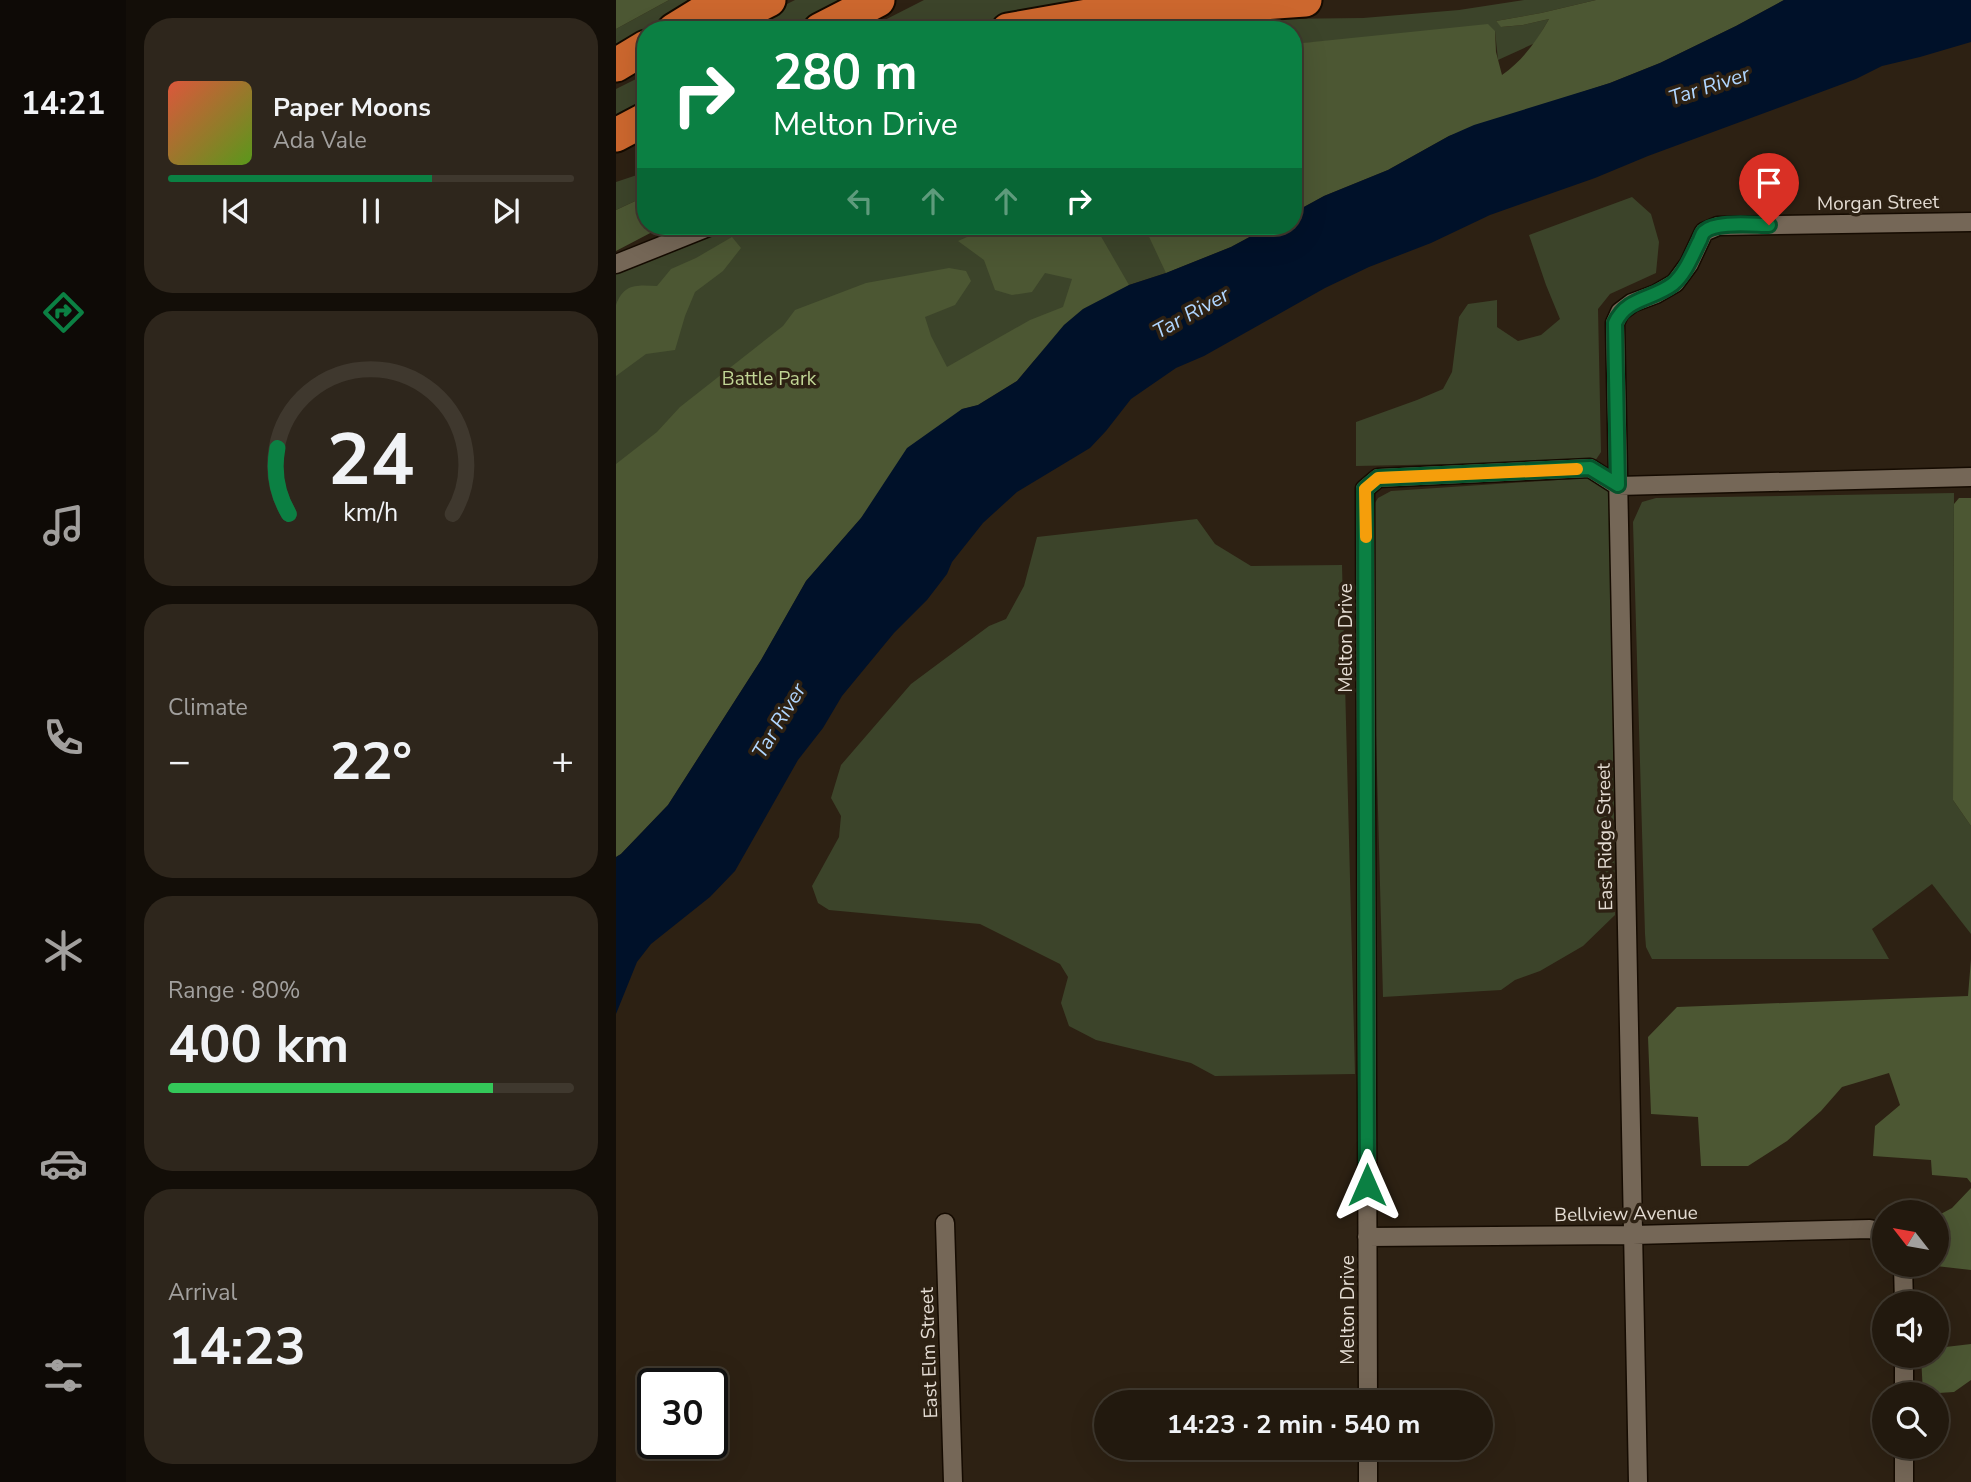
<!DOCTYPE html>
<meta charset="utf-8">
<style>
body{margin:0;font-family:"Nunito Sans",sans-serif;background:#2e261c;color:#f1f3f6;height:100vh;display:flex;flex-direction:column;font-size:26px;white-space:nowrap}
*{box-sizing:border-box;margin:0}
p{font-size:23px;color:#a2a09e}
.icon{flex:none;width:38px;height:38px;fill:none;stroke:currentColor;stroke-width:2;stroke-linecap:round;stroke-linejoin:round}
.map{position:relative;flex:1;overflow:hidden}
.side{display:flex;flex-direction:column;gap:18px;padding:18px;background:#130e08;width:490px}
.side>*{flex:none}
.top-card{position:absolute;left:21px;top:21px;width:665px;height:214px;border-radius:28px;box-shadow:0 7px 28px #0002,0 0 0 2px #3f382e;background:#0b8043;color:#fff;overflow:hidden}
.needle{width:46px;rotate:301deg}
.tools{position:absolute;left:1256px;top:1200px;display:grid;gap:14px}
.tools a{display:grid;place-items:center;width:77px;height:77px;border-radius:50%;background:#22190e;box-shadow:0 7px 28px #0002,0 0 0 2px #3f382e;font-size:35px}
.speed{position:absolute;left:21px;top:1368px;display:flex;gap:14px;font-size:35px;font-weight:700;text-align:center}
.speed>*{display:grid;place-content:center;width:91px;height:91px;border-radius:50%;background:#22190e;box-shadow:0 7px 28px #0002,0 0 0 2px #3f382e;line-height:1}
.speed .limit{border:4px solid #111;border-radius:10px;background:#fff;color:#111}
.pin{position:absolute;display:grid;place-items:center;width:60px;height:60px;color:#fff;margin:-72px -30px;border-radius:50% 50% 50% 0;rotate:-45deg;box-shadow:0 0 7px #0007}
.pin .icon{rotate:45deg}
.me{position:absolute;width:77px;margin:-38px;rotate:0deg;stroke-linejoin:round;filter:drop-shadow(0 0 5px #0008)}
.turn{display:flex;align-items:center;gap:24px;height:147px;padding:0 21px;font-size:32px}
.turn .icon{width:91px;height:91px;stroke-width:2.5}
.turn b{display:block;font-size:49px;line-height:60px}
.lanes{display:flex;align-items:center;height:66px;padding:0 21px;background:#0003;justify-content:center;gap:35px;direction:ltr}
.lanes .off{opacity:.35}
.big{font-size:52px;font-weight:700;line-height:1.1}
.side .card{flex:1;display:flex;flex-direction:column;justify-content:center;gap:10px;min-width:0;padding:0 24px;border-radius:28px;background:#2e261c}
.side .dial{align-items:center;gap:0}
.dial svg{height:182px;overflow:visible;fill:none;stroke:#3f382e;stroke-width:7;stroke-linecap:round;text-anchor:middle}
.dial text{fill:#f1f3f6;stroke:none}
.song{display:flex;align-items:center;gap:21px}
.cover{width:84px;height:84px;border-radius:10px;background:linear-gradient(135deg,hsl(10 70% 55%),hsl(90 70% 35%))}
.played{height:7px;border-radius:4px;background:linear-gradient(90deg,#0b8043 65%,#3f382e 65%)}
.keys{display:flex;justify-content:space-around;direction:ltr}
.heat{display:flex;justify-content:space-between;align-items:center;font-size:38px;direction:ltr}
.charge{height:10px;border-radius:5px;background:linear-gradient(90deg,#34c759 80%,#3f382e 0)}
.trip{position:absolute;left:478px;top:1390px;width:399px;height:70px;border-radius:35px;background:#22190e;box-shadow:0 7px 28px #0002,0 0 0 2px #3f382e;font-weight:700;line-height:70px;text-align:center}
main{display:flex;flex:1;min-height:0}
.menu{display:flex;flex-direction:column;width:126px;justify-content:space-around;align-items:center;background:#0e0a06;color:#a2a09e}
.menu .icon{width:49px;height:49px}
.menu .active{color:#0b8043}
.menu b{font-size:32px;color:#f1f3f6}
.map>svg:first-child{display:block}
</style>
<main>
<nav class="menu">
<b>14:21</b>
<svg class="icon active" aria-label="directions" viewBox="0 0 24 24"><path d="M12 3l9 9-9 9-9-9zM9 14v-3h6M13 9l2 2-2 2"/></svg>
<svg class="icon" aria-label="music" viewBox="0 0 24 24"><path d="M9 18V5l10-2v13"/><circle cx="6" cy="18" r="3"/><circle cx="16" cy="16" r="3"/></svg>
<svg class="icon" aria-label="phone" viewBox="0 0 24 24"><path d="M5 4h4l2 5-3 2q2 4 5 5l2-3 5 2v4C11 20 4 13 5 4z"/></svg>
<svg class="icon" aria-label="climate" viewBox="0 0 24 24"><path d="M12 3v18M4 7l16 10M4 17L20 7"/></svg>
<svg class="icon" aria-label="car" viewBox="0 0 24 24"><path d="M5 17H2v-5l4-1 3-4h7l3 4 3 1v5h-3M9 17h6M6 11h13"/><circle cx="7" cy="17" r="2"/><circle cx="17" cy="17" r="2"/></svg>
<svg class="icon" aria-label="filters" viewBox="0 0 24 24"><path d="M4 7h16M4 17h16"/><circle cx="9" cy="7" r="2"/><circle cx="15" cy="17" r="2"/></svg>
</nav>
<section class="side">
<div class="card">
<div class="song"><i class="cover"></i><div><b>Paper Moons</b><p>Ada Vale</p></div></div>
<div class="played"></div>
<div class="keys"><svg class="icon" aria-label="previous" viewBox="0 0 24 24"><path d="M18 5L8 12l10 7zM5 5v14"/></svg><svg class="icon" aria-label="pause" viewBox="0 0 24 24"><path d="M8 5v14M16 5v14"/></svg><svg class="icon" aria-label="next" viewBox="0 0 24 24"><path d="M6 5l10 7-10 7zM19 5v14"/></svg></div>
</div>
<div class="card dial"><svg viewBox="0 0 100 80">
<path d="M14 69A42 42 0 1 1 86 69"/>
<path d="M14 69A42 42 0 0 1 9 40" stroke="#0b8043"/>
<text x="50" y="56" font-size="32" font-weight="700">24</text>
<text x="50" y="72" font-size="11">km/h</text>
</svg></div>
<div class="card"><p>Climate</p>
<div class="heat"><a>−</a><b class="big">22°</b><a>+</a></div>
</div>
<div class="card"><p>Range · 80%</p><b class="big">400 km</b><div class="charge"></div></div>
<div class="card"><p>Arrival</p><b class="big">14:23</b></div>
</section>
<div class="map">
<svg width="1355" height="1482" viewBox="0 0 1355 1482">
<rect width="100%" height="100%" fill="#2d2113"/>
<!-- green -->
<path fill="#3c442a" d="M53,0H85L0,45V29Z
M179,0H240L180,30H119Z
M308,0H581L406,20L352,30H249Z
M908,0H980L925,13L880,21L886,27L907,25L933,19L919,43L882,60L879,31L743,39L677,44V30H433L657,19L747,18L843,10Z
M30,74V105L0,120V89Z
M30,172V196L0,210V182Z
M1016,197L1035,214L1043,242L1040,273L994,294L982,309L985,452L979,461L740,466V422L801,400L827,389L836,372L843,317L852,304L881,300V327L902,341L925,335L944,319L930,285L913,235Z
M120,226H654L550,273L513,285L362,405L346,409L245,518L190,581L145,660L0,857V274Z
M972,478L995,487L999,915L967,946L924,971L899,980L885,990L767,997L754,511L762,498L775,491Z
M1338,493L1337,800L1355,826V934L1316,884L1256,929L1273,959H1036L1030,947L1029,934L1017,522L1026,502L1040,498Z
M581,519L599,544L635,566L726,565L739,1074L599,1076L575,1063L480,1040L453,1026L445,1003L452,977L444,964L364,924L213,910L202,903L196,886L223,837L225,816L215,798L225,765L295,684L373,626L390,619L408,586L421,537Z"/>
<!-- forest -->
<path fill="#4c5733" d="M0,0H53L0,29Z
M980,0H1168L1120,26L1044,63L994,83L833,136L772,170L708,196L677,213V44L872,24L879,31L880,52L886,75C907,60 920,42 933,19L907,25L885,27L880,21L925,13Z
M30,196V226H53L40,230L0,251V210Z
M356,226H479L513,285L467,309L448,325L401,381L362,405L346,409L245,518L190,581L145,660L52,805L5,854L0,857V464L41,432L64,407L167,326L179,310L250,283L333,268L350,271L355,281L339,305L309,317L315,336L331,367L414,320L447,307L456,279L429,273L416,292L396,295L379,290L368,260L342,241L358,234Z
M528,226H654L615,247L550,273Z
M116,237L125,248L107,271L79,292L69,316L59,350L30,354L0,376V305C8,283 21,285 41,286L55,269L80,258Z
M1343,498H1355V826L1337,800L1338,504Z
M1355,959V1183L1351,1178L1316,1175L1315,1160L1257,1156L1259,1126L1284,1105L1273,1073L1226,1087L1205,1111L1171,1141L1132,1166H1085L1082,1117L1035,1114L1032,1037L1061,1007L1352,996Z
M1355,1188V1270L1311,1265H1321V1216L1336,1208Z
M1355,1344V1380L1338,1392L1307,1394L1305,1356H1321V1348Z"/>
<!-- water -->
<path fill="#001129" d="M1168,0H1355V42L1304,57L1266,66L1240,79L1032,156L979,178L874,215L815,243L753,267L709,288L588,356L560,368L515,399L490,431L474,448L401,492L367,523L336,562L331,574L311,600L278,633L226,696L207,728L182,760L119,871L94,897L35,944L21,962L0,1014V857L5,854L52,805L145,660L190,581L245,518L291,448L346,409L362,405L401,381L448,325L467,309L513,285L550,273L615,247L654,226H677V213L708,196L772,170L833,136L858,125L994,83L1044,63L1120,26Z"/>
<g fill="none" stroke-linecap="round" stroke-linejoin="round">
<defs>
<path id="street" d="M0,264L95,226
M329,1223L337,1482
M751,1237L1017,1235L1254,1229L1269,1234
M1287,1265L1288,1304
M1288,1356V1395
M752,1402L749,489L762,478L974,468L1002,486L1355,477
M752,1447V1482
M1288,1447V1482
M1022,1482L999,323L1004,312L1016,303L1040,294L1059,283L1073,264L1088,232L1102,226L1355,222"/>
<path id="highway" d="M58,30L107,0
M94,30L153,0
M204,30L262,0
M392,30L477,15L689,0
M0,65L30,47
M0,135L30,119"/>
</defs>
<!-- street casing -->
<use href="#street" stroke="#150b01" stroke-width="21"/>
<!-- highway casing -->
<use href="#highway" stroke="#150b01" stroke-width="37"/>
<!-- street -->
<use href="#street" stroke="#756757" stroke-width="18"/>
<!-- highway -->
<use href="#highway" stroke="#cc672e" stroke-width="33"/>
</g>
<g fill="none" stroke-linecap="round" stroke-linejoin="round">
<defs>
<path id="route" d="M751,1185L749,489L762,478L974,468L1002,485L999,323C1011,297 1036,300 1057,284C1069,274 1076,256 1083,242C1085,239 1085,235 1088,232C1099,221 1137,225 1153,225"/>
</defs>
<!-- route casing -->
<use href="#route" stroke="#07532c" stroke-width="18"/>
<!-- route -->
<use href="#route" stroke="#0b8043" stroke-width="12"/>
<!-- slow -->
<path stroke="#f59e0b" stroke-width="12" d="M750,537L749,489L762,478L961,469"/>
</g>
<g text-anchor="middle" stroke-width="7" stroke-linejoin="round" paint-order="stroke">
<!-- street labels -->
<g font-size="19" fill="#e4dcd3" stroke="#2d2113">
<text transform="translate(1262 202) rotate(-1)" y="7">Morgan Street</text>
<text transform="translate(729 638) rotate(-90)" y="7">Melton Drive</text>
<text transform="translate(988 837) rotate(-91)" y="7">East Ridge Street</text>
<text transform="translate(1010 1213) rotate(-1)" y="7">Bellview Avenue</text>
<text transform="translate(731 1310) rotate(-90)" y="7">Melton Drive</text>
<text transform="translate(312 1353) rotate(-92)" y="7">East Elm Street</text>
</g>
<!-- park labels -->
<g font-size="19" fill="#c1d595" stroke="#2d2113">
<text x="153" y="385">Battle Park</text>
</g>
<!-- water labels -->
<g font-size="21" font-style="italic" fill="#b0d6ff" stroke="#2d2113">
<text transform="translate(1093 86) rotate(-18)" y="7">Tar River</text>
<text transform="translate(575 313) rotate(-29)" y="7">Tar River</text>
<text transform="translate(163 721) rotate(-59)" y="7">Tar River</text>
</g>
</g>
</svg>
<div class="tools">
<a><svg class="needle" viewBox="-14 -14 28 28"><path d="M0-13l5 13h-10z" fill="#e53935"/><path d="M0 13l5-13h-10z" fill="#a2a09e"/></svg></a>
<a><svg class="icon" aria-label="sound" viewBox="0 0 24 24"><path d="M4 9h4l5-4v14l-5-4H4zM17 9q2 3 0 6"/></svg></a>
<a><svg class="icon" aria-label="search" viewBox="0 0 24 24"><circle cx="10" cy="10" r="6"/><path d="M15 15l6 6"/></svg></a>
</div>
<div class="speed"><div class="limit">30</div></div>
<div class="pin" style="left:1153px;top:225px;background:#d93025"><svg class="icon" aria-label="arrive" viewBox="0 0 24 24"><path d="M6 21V4h12l-3 4 3 4H6"/></svg></div>
<svg class="me" style="left:751px;top:1185px" viewBox="-20 -20 40 40"><path d="M0-17L14 15 0 8-14 15z" fill="#0b8043" stroke="#fff" stroke-width="4"/></svg>
<div class="trip">14:23 · 2 min · 540 m</div>
<div class="top-card">
<div class="turn"><svg class="icon" aria-label="right" viewBox="0 0 24 24"><path d="M7 20v-9h11M14 6l5 5-5 5"/></svg><div><b>280 m</b>Melton Drive</div></div>
<div class="lanes"><svg class="icon off" aria-label="left" viewBox="0 0 24 24"><path d="M17 20v-9H6M10 6l-5 5 5 5"/></svg><svg class="icon off" aria-label="ahead" viewBox="0 0 24 24"><path d="M12 20V5M6 11l6-6 6 6"/></svg><svg class="icon off" aria-label="ahead" viewBox="0 0 24 24"><path d="M12 20V5M6 11l6-6 6 6"/></svg><svg class="icon" aria-label="right" viewBox="0 0 24 24"><path d="M7 20v-9h11M14 6l5 5-5 5"/></svg></div>
</div>
</div>
</main>
